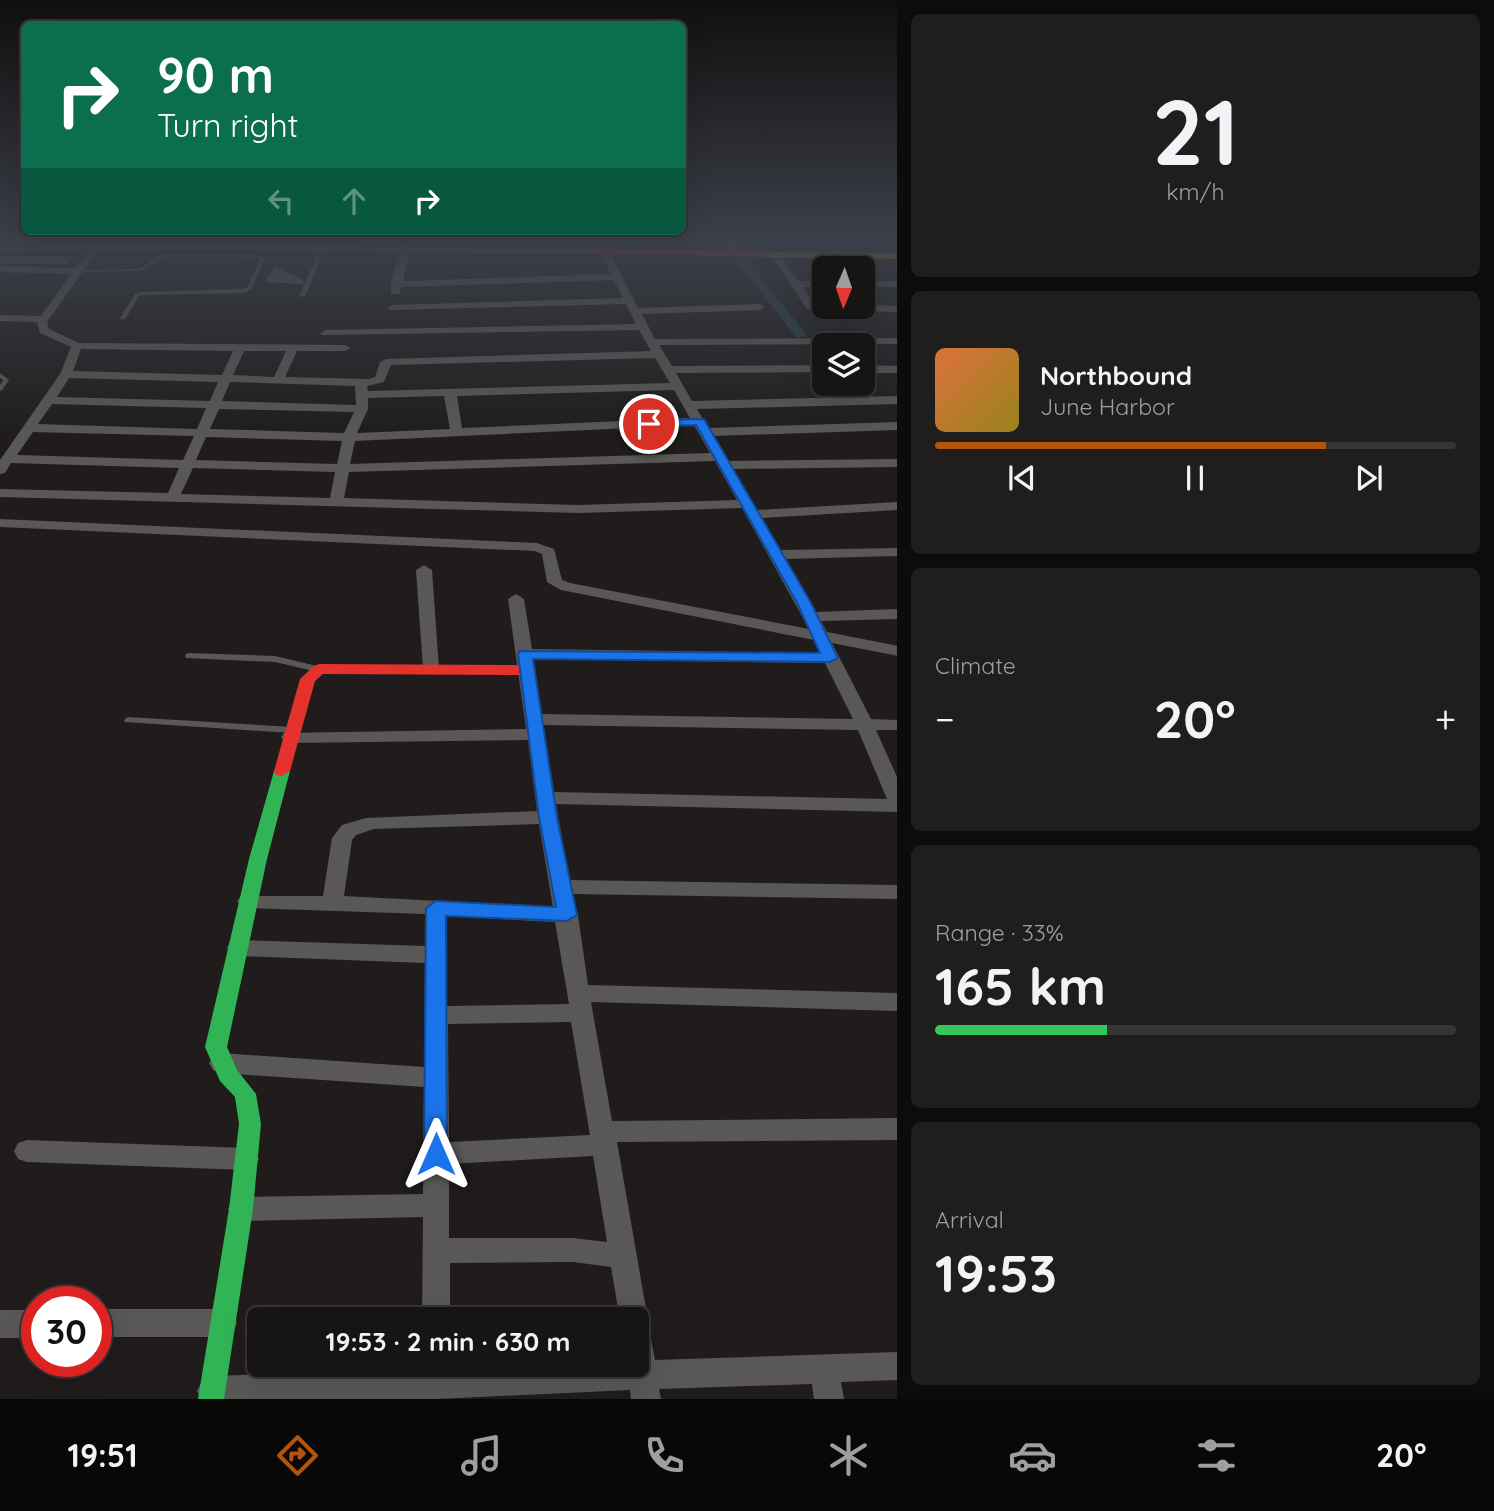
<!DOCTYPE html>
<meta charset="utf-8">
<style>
body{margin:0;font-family:Quicksand,sans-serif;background:#201e1d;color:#f1f3f6;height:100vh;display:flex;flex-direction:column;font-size:26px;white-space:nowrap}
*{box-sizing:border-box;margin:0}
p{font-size:23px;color:#9e9fa0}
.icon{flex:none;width:38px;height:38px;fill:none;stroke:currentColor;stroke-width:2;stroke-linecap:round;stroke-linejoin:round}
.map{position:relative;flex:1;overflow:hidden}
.details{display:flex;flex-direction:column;gap:14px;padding:14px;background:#0d0c0b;width:597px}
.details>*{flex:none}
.guide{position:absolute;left:21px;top:21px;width:665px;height:214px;border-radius:10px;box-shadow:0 7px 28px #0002,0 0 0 2px #363434;background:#0b6e4f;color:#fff;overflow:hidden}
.needle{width:46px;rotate:182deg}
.controls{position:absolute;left:812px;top:256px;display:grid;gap:14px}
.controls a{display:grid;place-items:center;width:63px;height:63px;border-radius:10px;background:#171514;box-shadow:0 7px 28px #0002,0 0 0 2px #363434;font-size:35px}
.speed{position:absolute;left:21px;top:1286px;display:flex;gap:14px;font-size:35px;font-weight:700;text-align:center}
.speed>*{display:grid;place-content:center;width:91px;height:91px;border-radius:50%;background:#171514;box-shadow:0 7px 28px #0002,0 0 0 2px #363434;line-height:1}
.speed .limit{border:10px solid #d22;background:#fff;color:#111}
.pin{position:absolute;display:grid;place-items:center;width:60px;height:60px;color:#fff;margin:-30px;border:4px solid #fff;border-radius:50%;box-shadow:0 2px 7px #0007}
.me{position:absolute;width:77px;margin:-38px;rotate:0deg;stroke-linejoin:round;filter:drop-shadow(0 0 5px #0008)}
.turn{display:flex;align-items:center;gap:24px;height:147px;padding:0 21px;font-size:32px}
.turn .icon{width:91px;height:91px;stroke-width:2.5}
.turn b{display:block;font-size:49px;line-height:60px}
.lanes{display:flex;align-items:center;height:66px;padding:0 21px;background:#0003;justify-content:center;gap:35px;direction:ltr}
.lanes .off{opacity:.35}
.big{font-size:52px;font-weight:800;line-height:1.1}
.details .widget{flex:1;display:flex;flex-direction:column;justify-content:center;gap:10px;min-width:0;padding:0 24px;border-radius:10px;background:#201e1d}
.details .dial{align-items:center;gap:0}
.dial b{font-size:91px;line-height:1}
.song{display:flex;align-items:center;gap:21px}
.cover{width:84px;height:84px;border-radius:10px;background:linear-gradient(135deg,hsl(20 70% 55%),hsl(50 70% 35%))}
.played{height:7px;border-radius:4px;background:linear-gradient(90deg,#b45309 75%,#363434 75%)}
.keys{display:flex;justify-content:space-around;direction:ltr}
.heat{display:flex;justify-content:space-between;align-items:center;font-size:38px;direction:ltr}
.charge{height:10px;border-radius:5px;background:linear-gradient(90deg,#34c759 33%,#363434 0)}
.trip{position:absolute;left:247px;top:1307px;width:402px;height:70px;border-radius:10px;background:#171514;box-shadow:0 7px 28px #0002,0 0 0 2px #363434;font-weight:800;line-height:70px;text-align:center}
.menu{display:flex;height:112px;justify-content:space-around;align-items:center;background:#090808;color:#9e9fa0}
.menu .icon{width:49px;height:49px}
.menu .active{color:#b45309}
.menu b{font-size:32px;color:#f1f3f6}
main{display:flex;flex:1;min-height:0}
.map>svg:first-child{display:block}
</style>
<main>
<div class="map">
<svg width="898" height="1399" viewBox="0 0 898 1399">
<rect width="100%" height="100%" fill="#1f1c1b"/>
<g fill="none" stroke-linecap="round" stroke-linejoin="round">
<!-- canal -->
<path fill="#243f49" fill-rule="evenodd" d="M638,242H742L744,257L807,335L797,338L735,259L732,247L643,245Z"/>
</g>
<!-- building -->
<path fill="#5c5a59" d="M0,256H75L67,265L0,263Z
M275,267L304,280L302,284L265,282Z"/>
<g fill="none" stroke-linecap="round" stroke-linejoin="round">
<!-- lane -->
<path fill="#5a5856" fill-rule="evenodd" d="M323,243L327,244L305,296L300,297L299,296Z
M169,254L258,255L265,259L251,290L244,293L143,295L139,296L126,318L123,320L120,318L135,294L140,292L243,289L247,288L260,259L257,257L169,256L162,257L141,271L79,272L77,271L79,270L140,269L159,255Z
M0,373L9,380L2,390L0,391V385L3,380L0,378Z
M189,653L275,656L321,667L322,669L318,672L275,662L186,658L185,656L186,654Z
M128,717L291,727L296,730L291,733L125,722L124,720Z"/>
<!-- street -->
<path fill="#5a5856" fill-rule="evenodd" d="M94,242H104L47,322L49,329L79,343L345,345L351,348L345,351H297L285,377L369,379L375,377L380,362L386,359L651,351L639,330L322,335L320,333L326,330L636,324L626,304L389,310L388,308L393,305L623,298L614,280L401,287L399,294H391V284L400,248L405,245L410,248L403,281L611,274L597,247L602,244L607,247L638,308L760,304L765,307L760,310L642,314L655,339L898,338V344L659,345L672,366L824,365V372L676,373L692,401L898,396V404L697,409L708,428L898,422V430L713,436L728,461L898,459V467L733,469L757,510L898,502V510L761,518L781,550L898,548V556L786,559L816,612L898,609V619L821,621L827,632L898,646V656L832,643L871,719L898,720V730H876L898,779V812L556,804L569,880L898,885V899L572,894L578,915L588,985L898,993V1011L591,1002L612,1121L898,1118V1140L617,1142L648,1320L645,1328L651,1339L655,1360L898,1352V1380L841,1382L844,1399H814L812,1384L659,1389L661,1399H631L630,1390L436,1399H201L197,1391L202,1381L212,1376L421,1369V1365H451V1368L637,1365V1320H620L611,1267L573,1262L450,1263V1320H422L423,1217L241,1221L232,1217L228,1209L232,1201L241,1197L423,1194L424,1087L221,1073L213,1070L209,1063L213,1056L221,1053L424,1067L425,963L238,956L230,954L227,948L230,942L238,940L425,946V914L248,908L241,906L237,901L241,896H323L332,838L342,825L366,818L537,811L528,740L290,743L284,741L281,737L284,733L526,729L508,599L516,594L524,599L532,649L820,653L814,640L561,590L547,582L542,554L535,551L0,527V519L537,543L554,549L562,580L570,583L809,629L742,508L578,513L0,497V489L168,493L179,468L11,463L5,473L0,474V460L60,374L71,347L40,333L37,322L0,321V315L41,316L71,274L0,272V266L76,268ZM81,349L233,351L222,375L73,371ZM244,351H286L274,377L233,375ZM655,358L670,383L368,391L367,386L384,382L391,365ZM69,378L218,382L210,401L57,397ZM230,382L355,386L356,405L222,401ZM674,390L690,418L462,428L457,396ZM444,396L450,429L357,433L368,409V398ZM52,404L206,408L197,429L38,424ZM219,409L354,412L344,433L210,429ZM694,425L710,453L350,464L355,441ZM33,432L194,436L183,460L17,455ZM206,437L342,441L337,464L196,460ZM715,461L737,500L578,505L344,498L349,472ZM193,468L335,472L330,498L181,494ZM533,659L825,663L853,719L542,714ZM543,725L858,730L887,799L554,792ZM539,824L553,907L344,896L352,840L356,835L374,829ZM447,916L555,922L569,1004L447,1006ZM571,1022L590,1135L449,1142L448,1024ZM593,1156L607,1242L573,1238H449V1164Z
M726,242H736L738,255H732Z
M825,242H835L839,257H833Z
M772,252H778L798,281H824V287H803L814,304L898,306V312L807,309L770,254Z
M863,281H898V287H863Z
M863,365L898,366V373H863Z
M424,565L432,570L439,669L431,674L423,669L416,570Z
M27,1140L246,1148L255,1151L259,1159L255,1167L246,1170L27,1162L18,1159L14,1151L18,1143Z
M96,1309H223L233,1313L237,1323L233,1333L223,1337H96Z
M0,1310H37V1338H0Z"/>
<!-- fast -->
<path fill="#30b455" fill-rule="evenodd" d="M168,245L592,248L596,251L592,254L165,250V246Z
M282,766L290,771L267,859L227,1047L237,1070L256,1094L261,1124L253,1209L224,1399H198L229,1209L239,1124L235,1097L220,1081L205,1047L249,859L274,771Z"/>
<!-- slow -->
<path fill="#ff9f0a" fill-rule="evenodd" d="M762,252L898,253V259L765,257L761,254Z"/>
<!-- jam -->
<path fill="#e5322d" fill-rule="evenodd" d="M0,245H168L172,248L168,251H0Z
M592,248L765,251L769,254L765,257L589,253L588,251Z
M319,664L526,665L534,670L526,675L323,674L315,681L290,771L282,776L276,775L274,771L300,679L314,666Z"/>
</g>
<!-- sky -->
<linearGradient id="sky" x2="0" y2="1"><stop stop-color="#110f0f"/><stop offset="0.55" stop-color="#3c404a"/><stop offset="1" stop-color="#3c404a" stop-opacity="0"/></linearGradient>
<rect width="898" height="438" fill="url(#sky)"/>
<!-- route -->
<path fill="#1a73e8" stroke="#114b97" stroke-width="2" d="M704,419L811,603L838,658L830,662L533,659L557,817L577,915L567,921L446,916L447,1154L444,1161L436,1164L427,1161L424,1154L426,908L436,901L556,907L539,817L518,654L520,651L820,653L797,603L696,425L649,427L643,424L649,420Z"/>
</svg>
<div class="controls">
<a><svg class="needle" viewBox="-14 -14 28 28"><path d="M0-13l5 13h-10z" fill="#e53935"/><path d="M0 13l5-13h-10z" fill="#9e9fa0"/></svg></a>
<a><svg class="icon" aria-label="layers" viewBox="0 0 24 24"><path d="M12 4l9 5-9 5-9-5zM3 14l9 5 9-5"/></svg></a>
</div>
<div class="speed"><div class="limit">30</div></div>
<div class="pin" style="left:649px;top:424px;background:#d93025"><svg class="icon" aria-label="arrive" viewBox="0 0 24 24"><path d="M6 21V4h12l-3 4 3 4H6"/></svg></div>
<svg class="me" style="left:436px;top:1154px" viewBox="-20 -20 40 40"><path d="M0-17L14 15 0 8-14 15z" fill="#1a73e8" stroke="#fff" stroke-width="4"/></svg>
<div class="trip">19:53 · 2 min · 630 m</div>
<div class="guide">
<div class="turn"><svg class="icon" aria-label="right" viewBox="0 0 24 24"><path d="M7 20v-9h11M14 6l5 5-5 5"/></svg><div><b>90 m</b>Turn right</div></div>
<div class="lanes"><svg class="icon off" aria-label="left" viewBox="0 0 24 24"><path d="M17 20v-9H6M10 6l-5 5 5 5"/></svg><svg class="icon off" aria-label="ahead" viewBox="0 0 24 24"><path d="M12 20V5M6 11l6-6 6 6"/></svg><svg class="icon" aria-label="right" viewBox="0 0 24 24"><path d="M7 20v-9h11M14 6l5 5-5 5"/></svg></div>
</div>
</div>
<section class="details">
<div class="widget dial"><b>21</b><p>km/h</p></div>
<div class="widget">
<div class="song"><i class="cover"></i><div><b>Northbound</b><p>June Harbor</p></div></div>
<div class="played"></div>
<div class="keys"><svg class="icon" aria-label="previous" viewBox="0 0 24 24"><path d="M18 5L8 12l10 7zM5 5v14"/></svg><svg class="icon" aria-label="pause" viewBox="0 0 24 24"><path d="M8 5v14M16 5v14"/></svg><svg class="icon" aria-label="next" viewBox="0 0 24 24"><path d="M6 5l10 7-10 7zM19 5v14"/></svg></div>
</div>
<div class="widget"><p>Climate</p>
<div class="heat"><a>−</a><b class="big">20°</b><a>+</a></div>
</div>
<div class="widget"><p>Range · 33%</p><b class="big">165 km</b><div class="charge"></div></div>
<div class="widget"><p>Arrival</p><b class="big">19:53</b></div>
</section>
</main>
<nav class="menu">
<b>19:51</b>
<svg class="icon active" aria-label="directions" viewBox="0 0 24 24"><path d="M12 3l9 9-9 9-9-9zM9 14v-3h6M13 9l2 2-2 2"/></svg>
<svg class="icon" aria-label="music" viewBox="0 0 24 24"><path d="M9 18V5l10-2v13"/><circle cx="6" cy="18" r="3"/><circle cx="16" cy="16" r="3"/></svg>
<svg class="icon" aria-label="phone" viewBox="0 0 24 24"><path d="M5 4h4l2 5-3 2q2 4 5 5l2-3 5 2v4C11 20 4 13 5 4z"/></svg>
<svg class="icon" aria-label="climate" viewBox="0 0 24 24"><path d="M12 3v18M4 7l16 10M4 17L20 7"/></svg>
<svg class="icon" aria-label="car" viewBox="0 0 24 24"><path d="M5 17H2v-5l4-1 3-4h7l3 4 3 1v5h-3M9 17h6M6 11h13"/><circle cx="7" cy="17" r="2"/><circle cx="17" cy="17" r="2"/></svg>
<svg class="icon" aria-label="filters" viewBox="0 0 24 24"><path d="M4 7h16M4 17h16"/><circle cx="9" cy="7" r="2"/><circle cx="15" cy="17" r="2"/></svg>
<b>20°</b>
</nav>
